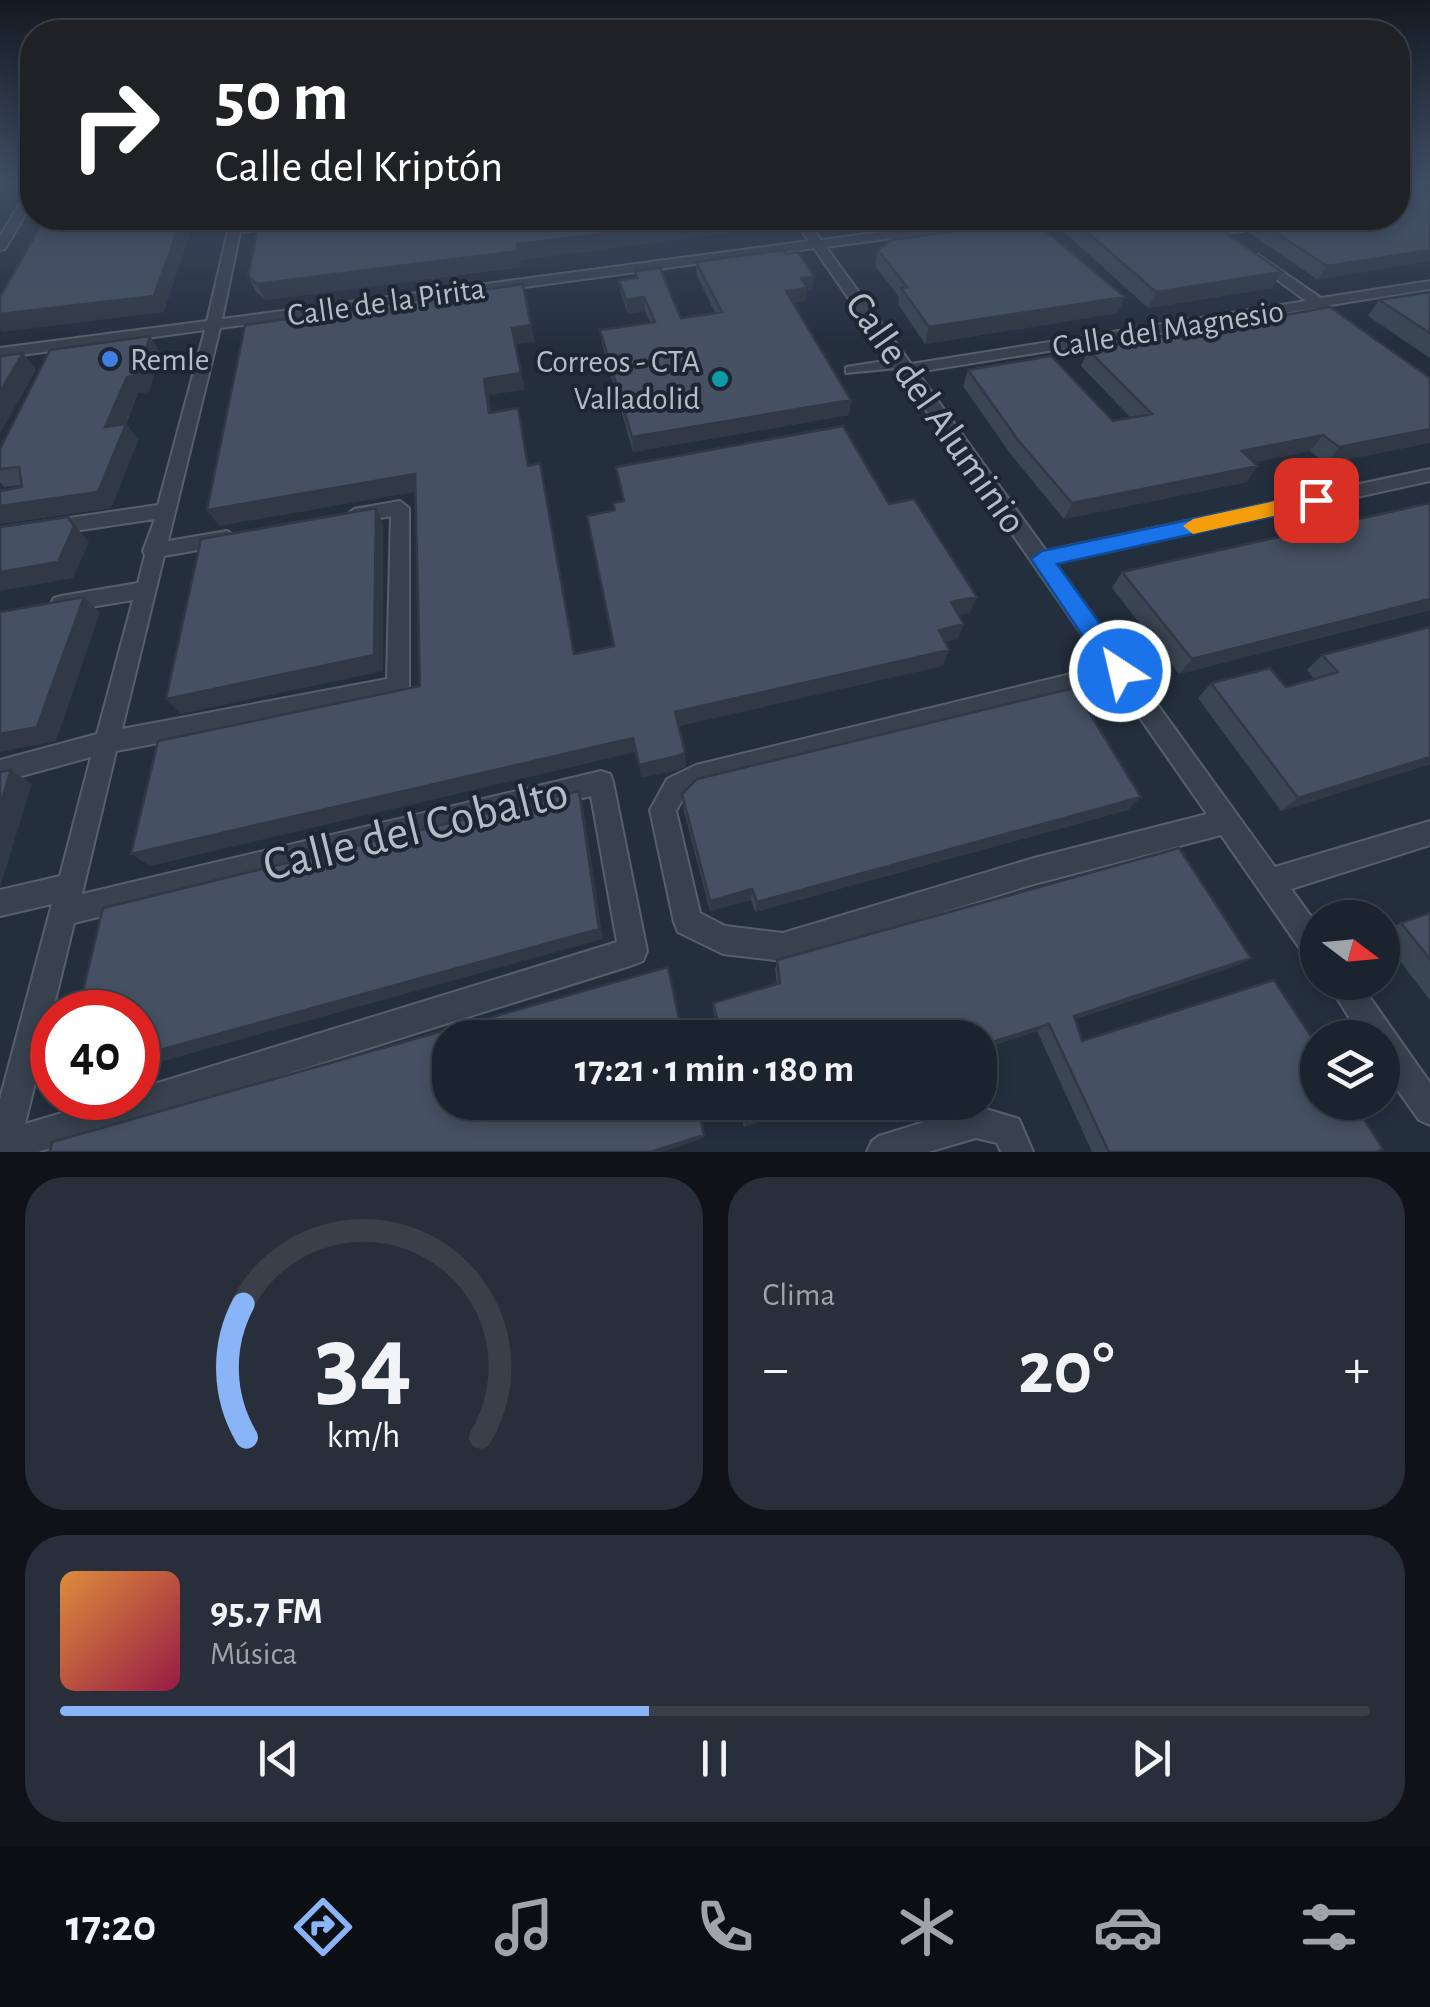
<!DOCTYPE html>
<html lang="es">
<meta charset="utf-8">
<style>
body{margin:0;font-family:"Alegreya Sans",sans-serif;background:#282f3a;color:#f1f3f6;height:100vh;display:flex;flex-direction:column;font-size:38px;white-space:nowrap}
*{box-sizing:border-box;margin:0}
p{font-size:32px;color:#a0a4aa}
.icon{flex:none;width:55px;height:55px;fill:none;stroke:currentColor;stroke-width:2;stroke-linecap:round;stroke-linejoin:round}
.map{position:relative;height:1152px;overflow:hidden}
.sheet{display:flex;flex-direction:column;gap:25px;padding:25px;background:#0f1319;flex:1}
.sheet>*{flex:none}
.hud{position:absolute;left:20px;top:20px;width:1390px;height:210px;border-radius:40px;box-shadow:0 5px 15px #0003,0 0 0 2px #39404a;background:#202124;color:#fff;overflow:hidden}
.needle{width:65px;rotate:106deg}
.buttons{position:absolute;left:1300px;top:900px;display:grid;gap:20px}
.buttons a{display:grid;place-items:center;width:100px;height:100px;border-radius:50%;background:#1b232e;box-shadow:0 5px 15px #0003,0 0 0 2px #39404a;font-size:50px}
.speed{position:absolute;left:30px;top:990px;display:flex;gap:20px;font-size:50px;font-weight:700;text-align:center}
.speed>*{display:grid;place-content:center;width:130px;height:130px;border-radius:50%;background:#1b232e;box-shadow:0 5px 15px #0003,0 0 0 2px #39404a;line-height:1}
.speed .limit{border:15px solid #d22;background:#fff;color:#111}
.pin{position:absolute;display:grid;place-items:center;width:85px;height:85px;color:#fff;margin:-42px;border-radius:20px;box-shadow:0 5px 15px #0006}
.me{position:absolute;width:110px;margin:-55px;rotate:325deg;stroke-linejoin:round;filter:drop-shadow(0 0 8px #0008)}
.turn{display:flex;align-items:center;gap:35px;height:210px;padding:0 30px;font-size:45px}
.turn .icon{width:130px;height:130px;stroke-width:2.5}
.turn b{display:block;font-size:70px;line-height:85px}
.big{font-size:75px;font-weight:700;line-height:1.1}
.sheet .tile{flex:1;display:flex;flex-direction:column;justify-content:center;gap:15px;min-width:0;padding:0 35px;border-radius:40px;background:#282f3a}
.sheet .dial{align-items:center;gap:0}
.dial svg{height:260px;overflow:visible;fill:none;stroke:#39404a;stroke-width:7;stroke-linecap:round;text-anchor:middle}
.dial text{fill:#f1f3f6;stroke:none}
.song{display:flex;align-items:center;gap:30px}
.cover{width:120px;height:120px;border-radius:15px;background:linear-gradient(135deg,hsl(30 70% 55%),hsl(340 70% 35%))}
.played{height:10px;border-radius:5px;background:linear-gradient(90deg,#8ab4f8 45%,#39404a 45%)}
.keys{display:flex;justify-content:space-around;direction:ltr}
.heat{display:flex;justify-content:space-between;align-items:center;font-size:55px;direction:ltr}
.sheet .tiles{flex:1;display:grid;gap:25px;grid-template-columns:1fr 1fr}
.tile:last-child{grid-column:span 2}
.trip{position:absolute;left:432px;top:1020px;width:565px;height:100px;border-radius:40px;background:#1b232e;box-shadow:0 5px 15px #0003,0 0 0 2px #39404a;font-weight:700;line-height:100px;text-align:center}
.menu{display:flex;height:160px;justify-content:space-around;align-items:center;background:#0b0e12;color:#a0a4aa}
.menu .icon{width:70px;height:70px}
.menu .selected{color:#8ab4f8}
.menu b{font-size:45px;color:#f1f3f6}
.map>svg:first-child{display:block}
</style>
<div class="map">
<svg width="1430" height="1152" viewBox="0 0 1430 1152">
<rect width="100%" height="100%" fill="#242f3e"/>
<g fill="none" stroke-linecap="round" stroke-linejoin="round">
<defs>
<path id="minor" d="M28,191H32V203L5,249L0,250V236Z
M231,218H243L242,224L304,218H340L334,222L240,232L222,319L809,241L793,218H805L821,240L987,218H1017L1011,222L826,247L911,364L1306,301L1253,262V256L1258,255L1321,298L1430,281V289L1330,305L1329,310L1316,308L917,372L1046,551L1430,469V481L1055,563L1275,867L1430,821V845L1291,889L1318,926V964L1308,960L1221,835L1034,884L783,961L723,954L678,932L674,922L650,810L667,779L696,765L1104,666L897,368L846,373V367L891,360L814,248L220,328L168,541L227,531L237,538L227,545L164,556L122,729L387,679L391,516L354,523L345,516L354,509L400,501L409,508V687L406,694L398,697L116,751L82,894L601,771L610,774L613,782L647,951L643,961L633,965L38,1152H0V1099L52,904L0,916V890L60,876L91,757L0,782V760L97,734L133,600L61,612L54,610L51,604L54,598L61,596L138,583L145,555L143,551L155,519L0,542V528L158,505L205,330L0,358V348L207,321ZM1115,682L1207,814L1034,858L783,933L725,926L700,913L676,811L685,795L701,786ZM591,796L617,942L138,1089V1098H112L25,1124L74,923Z
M1249,218H1261L1262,224C1250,231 1221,236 1209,229L1249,221Z
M1327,982H1359L1430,1083V1125L1419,1120L1382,1068V1038H1362Z
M976,1106L1019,1119L1033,1152H1001L997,1143L976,1138L928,1152H867L872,1141L879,1136Z"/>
</defs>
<!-- minor casing -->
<use href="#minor" stroke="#565f6c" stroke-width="4"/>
<!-- minor -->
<use href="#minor" fill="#38414e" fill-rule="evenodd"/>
</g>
<!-- wall -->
<path fill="#3b4654" d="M1068,218H1205L1272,288L1148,308L1063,231Z
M1398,218L1318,280L1248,232L1255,219Z
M764,228L520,260L521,267L265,300L256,292L248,276Z
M878,250L1118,313L925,344L898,304L899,297L875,266Z
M696,262L812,290H807L806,301L793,303L851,400L849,415L633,452L602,344L600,330L650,322L645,311L628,314L621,294L619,280L635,278V271L681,318L715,313L697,276Z
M1430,292V358L1368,316L1379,300Z
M1088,350L1430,378L1326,464L1310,451L1255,462L1247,482L1064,519L1012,456L963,386L968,370L1113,421L1131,418L1081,366Z
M160,352L149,392L138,393L126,424L138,440L111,508L0,524V491L22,487V485L4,487L0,482V449Z
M1430,503V610L1179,674L1112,588L1122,572Z
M1430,627V764L1281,811L1198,698L1211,683L1286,687L1314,679L1307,670L1322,655Z
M682,794L1128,810L755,912L751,900L710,911L683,807Z
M1430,913V1000L1382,938V931L1401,923Z
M1251,958L1233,967L1075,1019L1082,1041L1376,1152H1092L1037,1031L980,1050V1038H720L713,1011V1003L777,984L775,970L777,960Z
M738,1102H820L744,1127Z"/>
<!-- shaded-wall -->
<path fill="#303945" d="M182,218H195L164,312L2,332L0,329V314Z
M729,218H765L764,228L520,260L521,267L265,300L257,284L517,244Z
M1430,250V261L1318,280L1327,266Z
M1282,272L1272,288L1148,308L1156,292Z
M814,276L812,290H807L806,301L785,305L786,291L801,278Z
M644,297L645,311L628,314L626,300Z
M1125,297L1118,313L925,344L929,327Z
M531,325L535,342L516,344L525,390L489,395L494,429L489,413L484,379L512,328Z
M150,336L160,352L149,392L138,393L117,443L105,427L127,377Z
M23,353L36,370L0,434V392Z
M851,400L849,415L633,452L632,437Z
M126,424L138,440L111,508L0,524V506Z
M1430,429V443L1326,464L1339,447Z
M1323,435L1310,451L1231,467L1242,451Z
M1258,466L1247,482L1064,519L1072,503Z
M415,474L421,491L219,526L207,510Z
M376,508L383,524V671L181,714L166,699Z
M68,517L89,542L73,578L0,591V572Z
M84,597L100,613L56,741L0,752V734Z
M977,597L970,613L945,617L951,602Z
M1430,599V610L1179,674L1192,659Z
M964,624L958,639L933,645L939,630Z
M949,650L943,666L676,727L675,712Z
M633,738L636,752L150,866L131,854Z
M685,752L686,766L678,770L641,778L639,765Z
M1430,757V764L1281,811L1298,798Z
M11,770L32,784L0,887V805Z
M579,791L583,805L603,939L138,1068V1056Z
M1141,797L1128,810L755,912L757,902Z
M752,889L751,900L710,911V901Z
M1251,958L1233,967L1061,1023L1074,1016Z
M1049,1024L1037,1031L980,1050V1046Z
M808,1102H820L744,1127L746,1123Z
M704,1135V1138L663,1152H651Z"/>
<!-- building -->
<path fill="#455162" stroke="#303945" stroke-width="2.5" d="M1398,182H1430V250L1327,266L1255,219L1265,218H1398Z
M45,218H182L154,296L0,314V297Z
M260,218H729L517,244L518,251L257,284L248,276Z
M1071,218H1205L1282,272L1156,292Z
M1032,220L1125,297L929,327L901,288L907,287L878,250L891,240Z
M783,250L786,254L798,252L814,276L801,278L808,288L786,291L851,400L632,437L600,330L655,322L644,297L626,300L619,280L637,278L635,271L660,268L681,318L722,312L696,262Z
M523,284L531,325L512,328L521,373L484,379L489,413L518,408L528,466L540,463L574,654L614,646L587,516L615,510L613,503L624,501L616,467L843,426L889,504L914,499L977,597L951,602L964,624L939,630L949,650L675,712L685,752L677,756L639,765L633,738L131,854L158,741L420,686L415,474L207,510L245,325Z
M1430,292V333L1379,300Z
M1330,307L1430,378V429L1339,447L1323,435L1242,451L1258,466L1072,503L1018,440L968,370L1051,356L1113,421L1152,414L1088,350Z
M150,336L138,375L127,377L105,427L126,424L98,492L0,506V491L22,487L19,467L0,469V449L50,350Z
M23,353L0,392V356Z
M1430,503V599L1192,659L1122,572Z
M376,508L374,655L166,699L201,539Z
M68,517L74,526L58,562L0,572V527Z
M84,597L37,727L0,734V612Z
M1430,627V757L1298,798L1211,683L1270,668L1286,687L1338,672L1322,655Z
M1074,688L1141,797L757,902L752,889L710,901L682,794L697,779Z
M11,770L0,805V772Z
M579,791L599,929L138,1056V1012H78L103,908Z
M1179,848L1251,958L1074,1016L1082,1041L1274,980L1318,1047V1102H1353L1383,1149L1376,1152H1109L1049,1024L980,1046V1038H722L713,1003L780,983L777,960Z
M1430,913V959L1401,923Z
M668,967L683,1038H450V1102H697L704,1135L651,1152H50L52,1142Z
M740,1102H808L746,1123Z"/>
<!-- sky -->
<linearGradient id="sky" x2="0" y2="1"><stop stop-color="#141a22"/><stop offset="0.53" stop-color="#3f4d63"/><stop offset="1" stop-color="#3f4d63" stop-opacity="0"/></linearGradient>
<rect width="1430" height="343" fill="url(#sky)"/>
<!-- route -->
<path fill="#1a73e8" stroke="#114b97" stroke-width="2.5" d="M1316,493L1326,500L1323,505L1057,564L1129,664L1133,671L1129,678L1120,682L1111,678L1031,559L1042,551Z"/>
<!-- slow -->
<path fill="#f59e0b" d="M1275,501L1282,504L1285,509L1282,514L1193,534L1183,526L1193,519Z"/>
<!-- markers -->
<circle fill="#3f7fe0" stroke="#1d2633" stroke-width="4" cx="110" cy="359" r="10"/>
<circle fill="#0f9aa8" stroke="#1d2633" stroke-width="4" cx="720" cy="379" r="10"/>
<g text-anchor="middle" stroke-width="8" stroke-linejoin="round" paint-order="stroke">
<!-- far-street labels -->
<g font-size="32" fill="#b4bcc9" stroke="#1d2633">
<text transform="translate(386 301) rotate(-8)" y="11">Calle de la Pirita</text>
<text transform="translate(1168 328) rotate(-9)" y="11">Calle del Magnesio</text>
</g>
<!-- far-poi labels -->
<g font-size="32" fill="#b4bcc9" stroke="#1d2633" text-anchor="start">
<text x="130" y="370">Remle</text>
<text x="700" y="372" text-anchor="end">Correos - CTA<tspan x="700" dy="37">Valladolid</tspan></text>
</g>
<!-- street labels -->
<g font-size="40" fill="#b4bcc9" stroke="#1d2633">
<text transform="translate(937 412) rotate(55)" y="14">Calle del Aluminio</text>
</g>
<!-- near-street labels -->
<g font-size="48" fill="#b4bcc9" stroke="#1d2633">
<text transform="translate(415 827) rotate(-14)" y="17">Calle del Cobalto</text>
</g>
</g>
</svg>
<div class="buttons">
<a><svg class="needle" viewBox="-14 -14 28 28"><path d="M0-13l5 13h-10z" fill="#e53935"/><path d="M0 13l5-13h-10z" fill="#a0a4aa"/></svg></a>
<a><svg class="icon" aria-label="layers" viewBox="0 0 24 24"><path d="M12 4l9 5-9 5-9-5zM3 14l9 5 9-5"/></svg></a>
</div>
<div class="speed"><div class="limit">40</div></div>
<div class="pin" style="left:1316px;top:500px;background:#d93025"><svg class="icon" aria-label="arrive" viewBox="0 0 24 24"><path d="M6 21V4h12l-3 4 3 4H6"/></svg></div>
<svg class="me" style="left:1120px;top:671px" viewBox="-20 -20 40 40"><circle r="17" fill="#1a73e8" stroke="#fff" stroke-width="3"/><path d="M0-11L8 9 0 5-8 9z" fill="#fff"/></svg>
<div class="trip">17:21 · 1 min · 180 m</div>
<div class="hud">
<div class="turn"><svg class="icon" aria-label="right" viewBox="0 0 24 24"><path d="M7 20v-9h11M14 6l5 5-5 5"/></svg><div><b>50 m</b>Calle del Kriptón</div></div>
</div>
</div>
<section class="sheet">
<div class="tiles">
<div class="tile dial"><svg viewBox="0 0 100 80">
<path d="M14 69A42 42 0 1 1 86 69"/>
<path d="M14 69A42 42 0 0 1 13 28" stroke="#8ab4f8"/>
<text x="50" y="56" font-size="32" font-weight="700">34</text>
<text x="50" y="72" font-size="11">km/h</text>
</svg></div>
<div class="tile"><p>Clima</p>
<div class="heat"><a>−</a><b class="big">20°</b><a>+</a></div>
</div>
<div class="tile">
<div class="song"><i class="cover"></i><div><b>95.7 FM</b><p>Música</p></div></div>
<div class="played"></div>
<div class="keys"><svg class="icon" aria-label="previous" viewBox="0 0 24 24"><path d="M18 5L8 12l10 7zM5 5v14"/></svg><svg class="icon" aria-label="pause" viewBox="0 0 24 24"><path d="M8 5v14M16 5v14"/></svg><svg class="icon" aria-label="next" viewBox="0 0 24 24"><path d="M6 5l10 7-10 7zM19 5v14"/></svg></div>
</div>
</div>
</section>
<nav class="menu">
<b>17:20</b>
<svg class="icon selected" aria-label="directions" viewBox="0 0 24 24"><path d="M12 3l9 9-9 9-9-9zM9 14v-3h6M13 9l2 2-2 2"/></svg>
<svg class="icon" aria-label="music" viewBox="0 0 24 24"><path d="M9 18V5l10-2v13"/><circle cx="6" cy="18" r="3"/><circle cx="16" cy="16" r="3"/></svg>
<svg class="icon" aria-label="phone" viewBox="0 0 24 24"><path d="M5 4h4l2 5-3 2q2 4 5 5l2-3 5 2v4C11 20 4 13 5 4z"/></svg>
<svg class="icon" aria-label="climate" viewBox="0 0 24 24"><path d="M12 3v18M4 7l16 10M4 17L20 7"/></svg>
<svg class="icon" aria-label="car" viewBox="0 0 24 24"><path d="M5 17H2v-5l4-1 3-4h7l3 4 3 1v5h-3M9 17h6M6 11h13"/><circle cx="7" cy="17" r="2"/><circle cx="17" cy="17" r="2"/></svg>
<svg class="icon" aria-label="filters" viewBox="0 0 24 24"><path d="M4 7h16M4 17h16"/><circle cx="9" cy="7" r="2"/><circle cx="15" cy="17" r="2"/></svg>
</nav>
